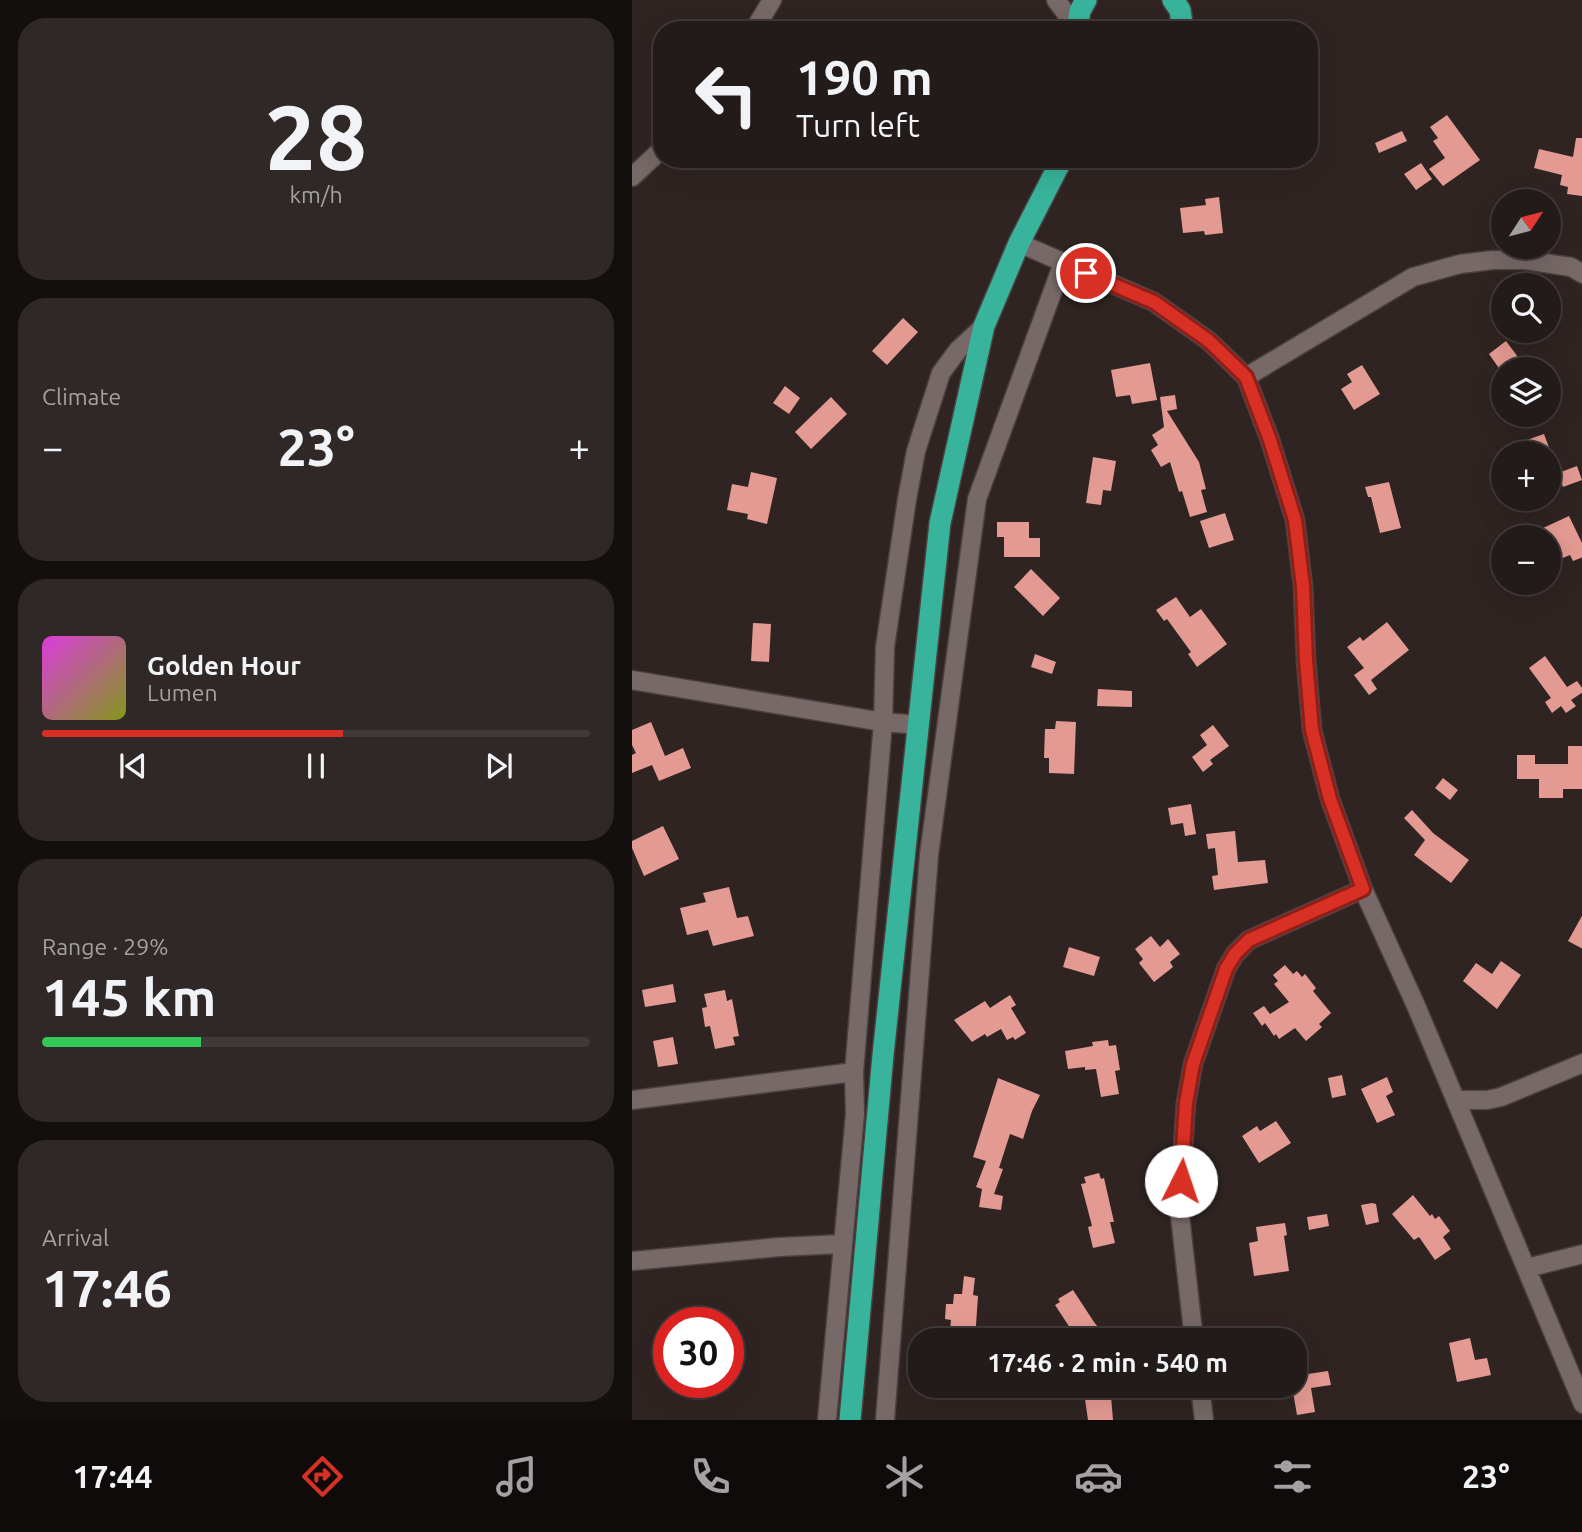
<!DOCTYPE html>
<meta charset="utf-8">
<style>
body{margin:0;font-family:Ubuntu,sans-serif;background:#2f2827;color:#f1f3f6;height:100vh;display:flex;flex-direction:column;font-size:26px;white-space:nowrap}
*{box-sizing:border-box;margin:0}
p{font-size:23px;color:#a3a1a2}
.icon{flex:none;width:38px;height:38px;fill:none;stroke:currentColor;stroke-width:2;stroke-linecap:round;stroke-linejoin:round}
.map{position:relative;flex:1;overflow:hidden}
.sheet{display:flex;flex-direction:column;gap:18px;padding:18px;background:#130f0e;width:632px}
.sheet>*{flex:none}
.top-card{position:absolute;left:21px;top:21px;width:665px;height:147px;border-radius:28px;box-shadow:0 7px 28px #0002,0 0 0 2px #403939;background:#231b1a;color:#f1f3f6;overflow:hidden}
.needle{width:46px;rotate:54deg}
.fabs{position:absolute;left:859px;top:189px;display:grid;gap:14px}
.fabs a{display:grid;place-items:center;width:70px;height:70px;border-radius:50%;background:#231b1a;box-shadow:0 7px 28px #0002,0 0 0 2px #403939;font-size:35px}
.speed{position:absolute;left:21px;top:1307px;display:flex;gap:14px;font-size:35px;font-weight:700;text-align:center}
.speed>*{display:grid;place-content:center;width:91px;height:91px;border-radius:50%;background:#231b1a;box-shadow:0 7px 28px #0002,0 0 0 2px #403939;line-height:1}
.speed .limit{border:10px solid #d22;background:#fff;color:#111}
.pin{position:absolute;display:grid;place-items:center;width:60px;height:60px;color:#fff;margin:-30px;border:4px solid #fff;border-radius:50%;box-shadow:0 2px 7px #0007}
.me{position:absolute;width:77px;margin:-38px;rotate:4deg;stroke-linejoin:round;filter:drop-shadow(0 0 5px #0008)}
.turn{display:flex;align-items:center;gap:24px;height:147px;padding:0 28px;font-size:32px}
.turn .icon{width:91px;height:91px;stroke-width:2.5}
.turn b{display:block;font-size:49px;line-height:60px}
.big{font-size:52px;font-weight:700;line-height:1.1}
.sheet .card{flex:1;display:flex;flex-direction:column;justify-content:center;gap:10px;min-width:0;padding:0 24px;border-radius:28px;background:#2f2827}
.sheet .dial{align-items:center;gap:0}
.dial b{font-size:91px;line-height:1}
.song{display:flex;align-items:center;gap:21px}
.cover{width:84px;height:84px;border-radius:10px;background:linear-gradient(135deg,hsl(300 70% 55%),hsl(70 70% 35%))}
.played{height:7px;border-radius:4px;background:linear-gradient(90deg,#d93025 55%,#403939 55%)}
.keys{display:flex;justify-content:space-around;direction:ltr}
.heat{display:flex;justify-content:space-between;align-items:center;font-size:38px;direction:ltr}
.charge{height:10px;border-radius:5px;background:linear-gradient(90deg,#34c759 29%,#403939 0)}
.trip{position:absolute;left:276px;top:1328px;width:399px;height:70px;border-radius:28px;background:#231b1a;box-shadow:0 7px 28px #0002,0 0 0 2px #403939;font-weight:700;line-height:70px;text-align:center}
.tab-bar{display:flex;height:112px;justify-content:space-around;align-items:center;background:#0e0b0a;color:#a3a1a2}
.tab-bar .icon{width:49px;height:49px}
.tab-bar .selected{color:#d93025}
.tab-bar b{font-size:32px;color:#f1f3f6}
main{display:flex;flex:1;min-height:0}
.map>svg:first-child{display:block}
</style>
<main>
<section class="sheet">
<div class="card dial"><b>28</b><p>km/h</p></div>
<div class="card"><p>Climate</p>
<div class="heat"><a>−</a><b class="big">23°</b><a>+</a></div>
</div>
<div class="card">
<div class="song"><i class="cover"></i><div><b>Golden Hour</b><p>Lumen</p></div></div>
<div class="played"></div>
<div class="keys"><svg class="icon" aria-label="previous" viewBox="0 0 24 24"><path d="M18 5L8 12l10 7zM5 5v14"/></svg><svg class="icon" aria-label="pause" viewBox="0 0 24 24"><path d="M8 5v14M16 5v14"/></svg><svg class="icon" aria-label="next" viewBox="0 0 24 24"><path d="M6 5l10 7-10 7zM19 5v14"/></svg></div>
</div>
<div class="card"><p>Range · 29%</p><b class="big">145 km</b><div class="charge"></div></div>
<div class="card"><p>Arrival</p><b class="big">17:46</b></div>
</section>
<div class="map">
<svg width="951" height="1420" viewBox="0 0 951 1420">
<rect width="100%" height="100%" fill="#2f2422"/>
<!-- building -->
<path fill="#e39a92" d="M815,115L848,160L811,186L797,169L813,158L801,141L806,138L798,127Z
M770,131L775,141L747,153L743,143Z
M944,138H951V196L935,194L936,187L928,185L930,175L902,168L907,149L941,157Z
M789,163L800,179L784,190L772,174Z
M587,197L591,233L573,235L572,231L551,233L548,208L574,205L573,199Z
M271,318L286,332L255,365L240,351Z
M874,341L895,369H872L871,374L857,354Z
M518,363L525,400L500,404L498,395L484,397L479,370Z
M730,365L748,394L722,410L709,389L720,382L715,374Z
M153,386L168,398L157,414L141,403Z
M543,395L545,409L535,411L567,462L574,489L569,490L575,512L558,517L550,491L547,492L538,462L529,467L519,450L526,445L520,435L532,427L528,397Z
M199,397L215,414L179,449L163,432Z
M912,434L919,453H897L892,441Z
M461,457L484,461L479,491L471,490L469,505L454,503Z
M945,466L950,480L931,487L926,473Z
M119,472L145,478L135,524L115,519L116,514L95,510L100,484L116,487Z
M757,482L769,528L748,533L739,497H736L733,487Z
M593,513L602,540L577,548L568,521Z
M937,516L951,545V557L941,561L938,555L926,560L911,528Z
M365,522H397V538H408V557H372V537H365Z
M399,569L428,598L411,616L382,587Z
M544,597L558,617L569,609L595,644L565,667L556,654L559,652L535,619L532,621L524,610Z
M755,622L777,650L739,680L745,689L737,695L722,675L732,668L715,647L728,637L731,641Z
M121,623L139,624L137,662L119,661Z
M403,654L424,662L420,674L399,667Z
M913,656L935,687L945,681L951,689V692L939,700L944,706L934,713L929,706L920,713L913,702L919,698L897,668Z
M466,689L500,691V707L465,706Z
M424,721L444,722L442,774L417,773V758H412L413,729H423Z
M19,722L33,756L51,748L59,768L27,781L20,765L0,773V755L4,753L0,745V730Z
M581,725L597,746L578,760L581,764L571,772L560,757L575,745L568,735Z
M936,746H951V789H931V798H907V779H885V755H903V764H936Z
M811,778L826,790L818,800L803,788Z
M559,804L564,834L553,836L551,823L539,825L536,808Z
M780,810L801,833L837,860L819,883L782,855L793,840L772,818Z
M31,826L47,859L12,876L0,848V841Z
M603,831L606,862L633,860L636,883L582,890L580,876L586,875L583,848L576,849L574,834Z
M97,887L105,918L116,916L122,936L81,946L76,930L55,935L48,908L74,902L71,893Z
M951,914V949L936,941Z
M519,936L528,947L536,939L548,954L538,962L541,967L522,982L507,963L511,959L503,949Z
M437,947L468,957L462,976L431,967Z
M869,961L889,975L865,1009L831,981L844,963L860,974Z
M653,965L661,974L665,971L670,977L673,974L684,988L681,991L699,1013L687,1024L690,1027L674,1041L663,1028L647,1039L644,1034L642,1036L633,1023L630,1026L621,1013L632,1006L638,1014L657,1002L642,984L646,981L641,975Z
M41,984L44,1002L13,1007L10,990Z
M93,990L95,1001L100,999L107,1036L101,1037L103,1045L83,1049L78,1026L73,1027L70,1008L75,1007L72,994Z
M378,995L384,1005L379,1008L394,1033L383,1040L381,1037L375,1040L369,1029L355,1037L353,1034L340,1042L322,1020L353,1001L358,1008Z
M41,1037L46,1064L26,1067L21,1041Z
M476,1040L477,1046L484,1045L488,1070L483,1071L487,1094L469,1097L464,1069L453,1070V1067L436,1069L433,1051L461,1046L460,1042Z
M710,1075L714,1095L700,1098L696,1078Z
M755,1077L761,1092L754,1096L763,1115L745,1123L729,1089Z
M366,1078L408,1095L400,1111L391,1139L378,1134L367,1168L371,1169L362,1194L371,1196L369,1210L347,1207L350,1189L344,1187L354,1161L341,1157Z
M644,1121L659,1143L627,1163L610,1136L625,1126L628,1131Z
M467,1173L469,1179L472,1178L482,1222H478L483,1243L461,1248L456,1227L460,1226L449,1184L454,1183L452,1177Z
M781,1195L798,1216L800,1214L803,1219L807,1216L818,1231L811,1237L819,1249L803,1260L787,1237L782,1240L760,1214Z
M740,1203L744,1204L747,1222L734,1225L729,1205Z
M695,1214L697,1226L677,1230L675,1217Z
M653,1223L655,1235L652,1236L657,1271L622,1276L617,1243L626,1241L624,1227Z
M332,1276L343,1278L341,1295L346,1296L343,1340H317L319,1320L313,1319L314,1304H321L322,1294H330Z
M441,1290L462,1322L476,1340H446L423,1305L428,1302L426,1299Z
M838,1338L843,1360L855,1358L859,1375L825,1382L817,1343Z
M676,1369V1374L696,1371L699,1385L679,1388L683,1412L665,1415L660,1386H663V1371Z
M440,1386H471V1395L440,1396Z
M479,1396L481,1420H456L453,1399Z"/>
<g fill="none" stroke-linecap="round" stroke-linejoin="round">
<defs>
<path id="minor" d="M424,0L445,28
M122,30L140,0
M0,177L30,149
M387,243L522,302L577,341L614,377L638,440L663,520L671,586L674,660L680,730L698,799L731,889L785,1008L951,1404
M614,377L781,277L828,264L861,260H893L939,267L951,274
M0,680L251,722L287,725
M0,1100L222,1072
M824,1100H855L869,1097L951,1063
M0,1261L147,1247L210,1244
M895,1268L951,1254
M562,1340L547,1207L554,1103L561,1064L594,969L603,954L617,940L731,889
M568,1386L572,1420
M195,1420L223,1114L222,1072L251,722L253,647L275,499L284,451L309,373L326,350L352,326
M253,1420L297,855L345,499L431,263"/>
<path id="highway" d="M541,0L548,10L551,30
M445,30L448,11L454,0
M218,1420L251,1055L308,523L352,326L387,243L430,159"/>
</defs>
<!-- minor casing -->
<use href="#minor" stroke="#49403f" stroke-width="21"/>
<!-- highway casing -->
<use href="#highway" stroke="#49403f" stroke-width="24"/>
<!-- minor -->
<use href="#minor" stroke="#766967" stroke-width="18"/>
<!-- highway -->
<use href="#highway" stroke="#38b49c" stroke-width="21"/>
</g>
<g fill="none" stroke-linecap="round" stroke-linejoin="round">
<defs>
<path id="route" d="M454,273L522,302L577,341L614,377L638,440L663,520L671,586L674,660L680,730L698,799L731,889L617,940L603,954L594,969L561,1064L554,1103L549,1181"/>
</defs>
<!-- route casing -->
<use href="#route" stroke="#8d1f18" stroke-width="18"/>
<!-- route -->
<use href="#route" stroke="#d93025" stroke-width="12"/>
</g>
</svg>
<div class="fabs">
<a><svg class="needle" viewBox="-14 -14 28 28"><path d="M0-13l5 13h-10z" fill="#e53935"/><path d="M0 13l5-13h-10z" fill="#a3a1a2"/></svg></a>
<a><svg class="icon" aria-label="search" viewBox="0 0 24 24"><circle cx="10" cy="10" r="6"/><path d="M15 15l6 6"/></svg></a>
<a><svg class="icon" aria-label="layers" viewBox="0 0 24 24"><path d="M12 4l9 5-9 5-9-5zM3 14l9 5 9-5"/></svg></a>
<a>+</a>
<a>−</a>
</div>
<div class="speed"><div class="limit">30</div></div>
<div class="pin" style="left:454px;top:273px;background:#d93025"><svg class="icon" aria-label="arrive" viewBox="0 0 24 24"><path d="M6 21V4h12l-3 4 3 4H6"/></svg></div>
<svg class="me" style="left:549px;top:1181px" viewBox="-20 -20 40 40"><circle r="19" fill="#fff"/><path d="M0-13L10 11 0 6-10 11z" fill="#d93025"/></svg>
<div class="trip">17:46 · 2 min · 540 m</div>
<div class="top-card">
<div class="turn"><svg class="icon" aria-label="left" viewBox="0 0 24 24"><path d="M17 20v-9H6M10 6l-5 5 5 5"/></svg><div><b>190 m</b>Turn left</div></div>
</div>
</div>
</main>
<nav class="tab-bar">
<b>17:44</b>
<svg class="icon selected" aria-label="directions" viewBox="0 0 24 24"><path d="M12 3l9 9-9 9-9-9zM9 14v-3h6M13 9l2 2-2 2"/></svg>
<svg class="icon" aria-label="music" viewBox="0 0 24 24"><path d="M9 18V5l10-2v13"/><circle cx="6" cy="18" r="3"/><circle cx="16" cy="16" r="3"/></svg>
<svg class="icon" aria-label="phone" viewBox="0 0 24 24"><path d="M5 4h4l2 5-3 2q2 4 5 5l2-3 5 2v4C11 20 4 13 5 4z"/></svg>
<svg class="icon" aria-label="climate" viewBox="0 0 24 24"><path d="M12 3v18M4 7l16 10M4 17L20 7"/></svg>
<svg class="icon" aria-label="car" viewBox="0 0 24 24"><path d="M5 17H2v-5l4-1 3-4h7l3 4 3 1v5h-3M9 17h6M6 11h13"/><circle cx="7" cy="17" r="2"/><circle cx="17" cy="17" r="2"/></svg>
<svg class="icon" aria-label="filters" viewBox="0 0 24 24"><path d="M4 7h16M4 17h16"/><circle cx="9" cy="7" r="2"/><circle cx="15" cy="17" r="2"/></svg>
<b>23°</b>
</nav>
